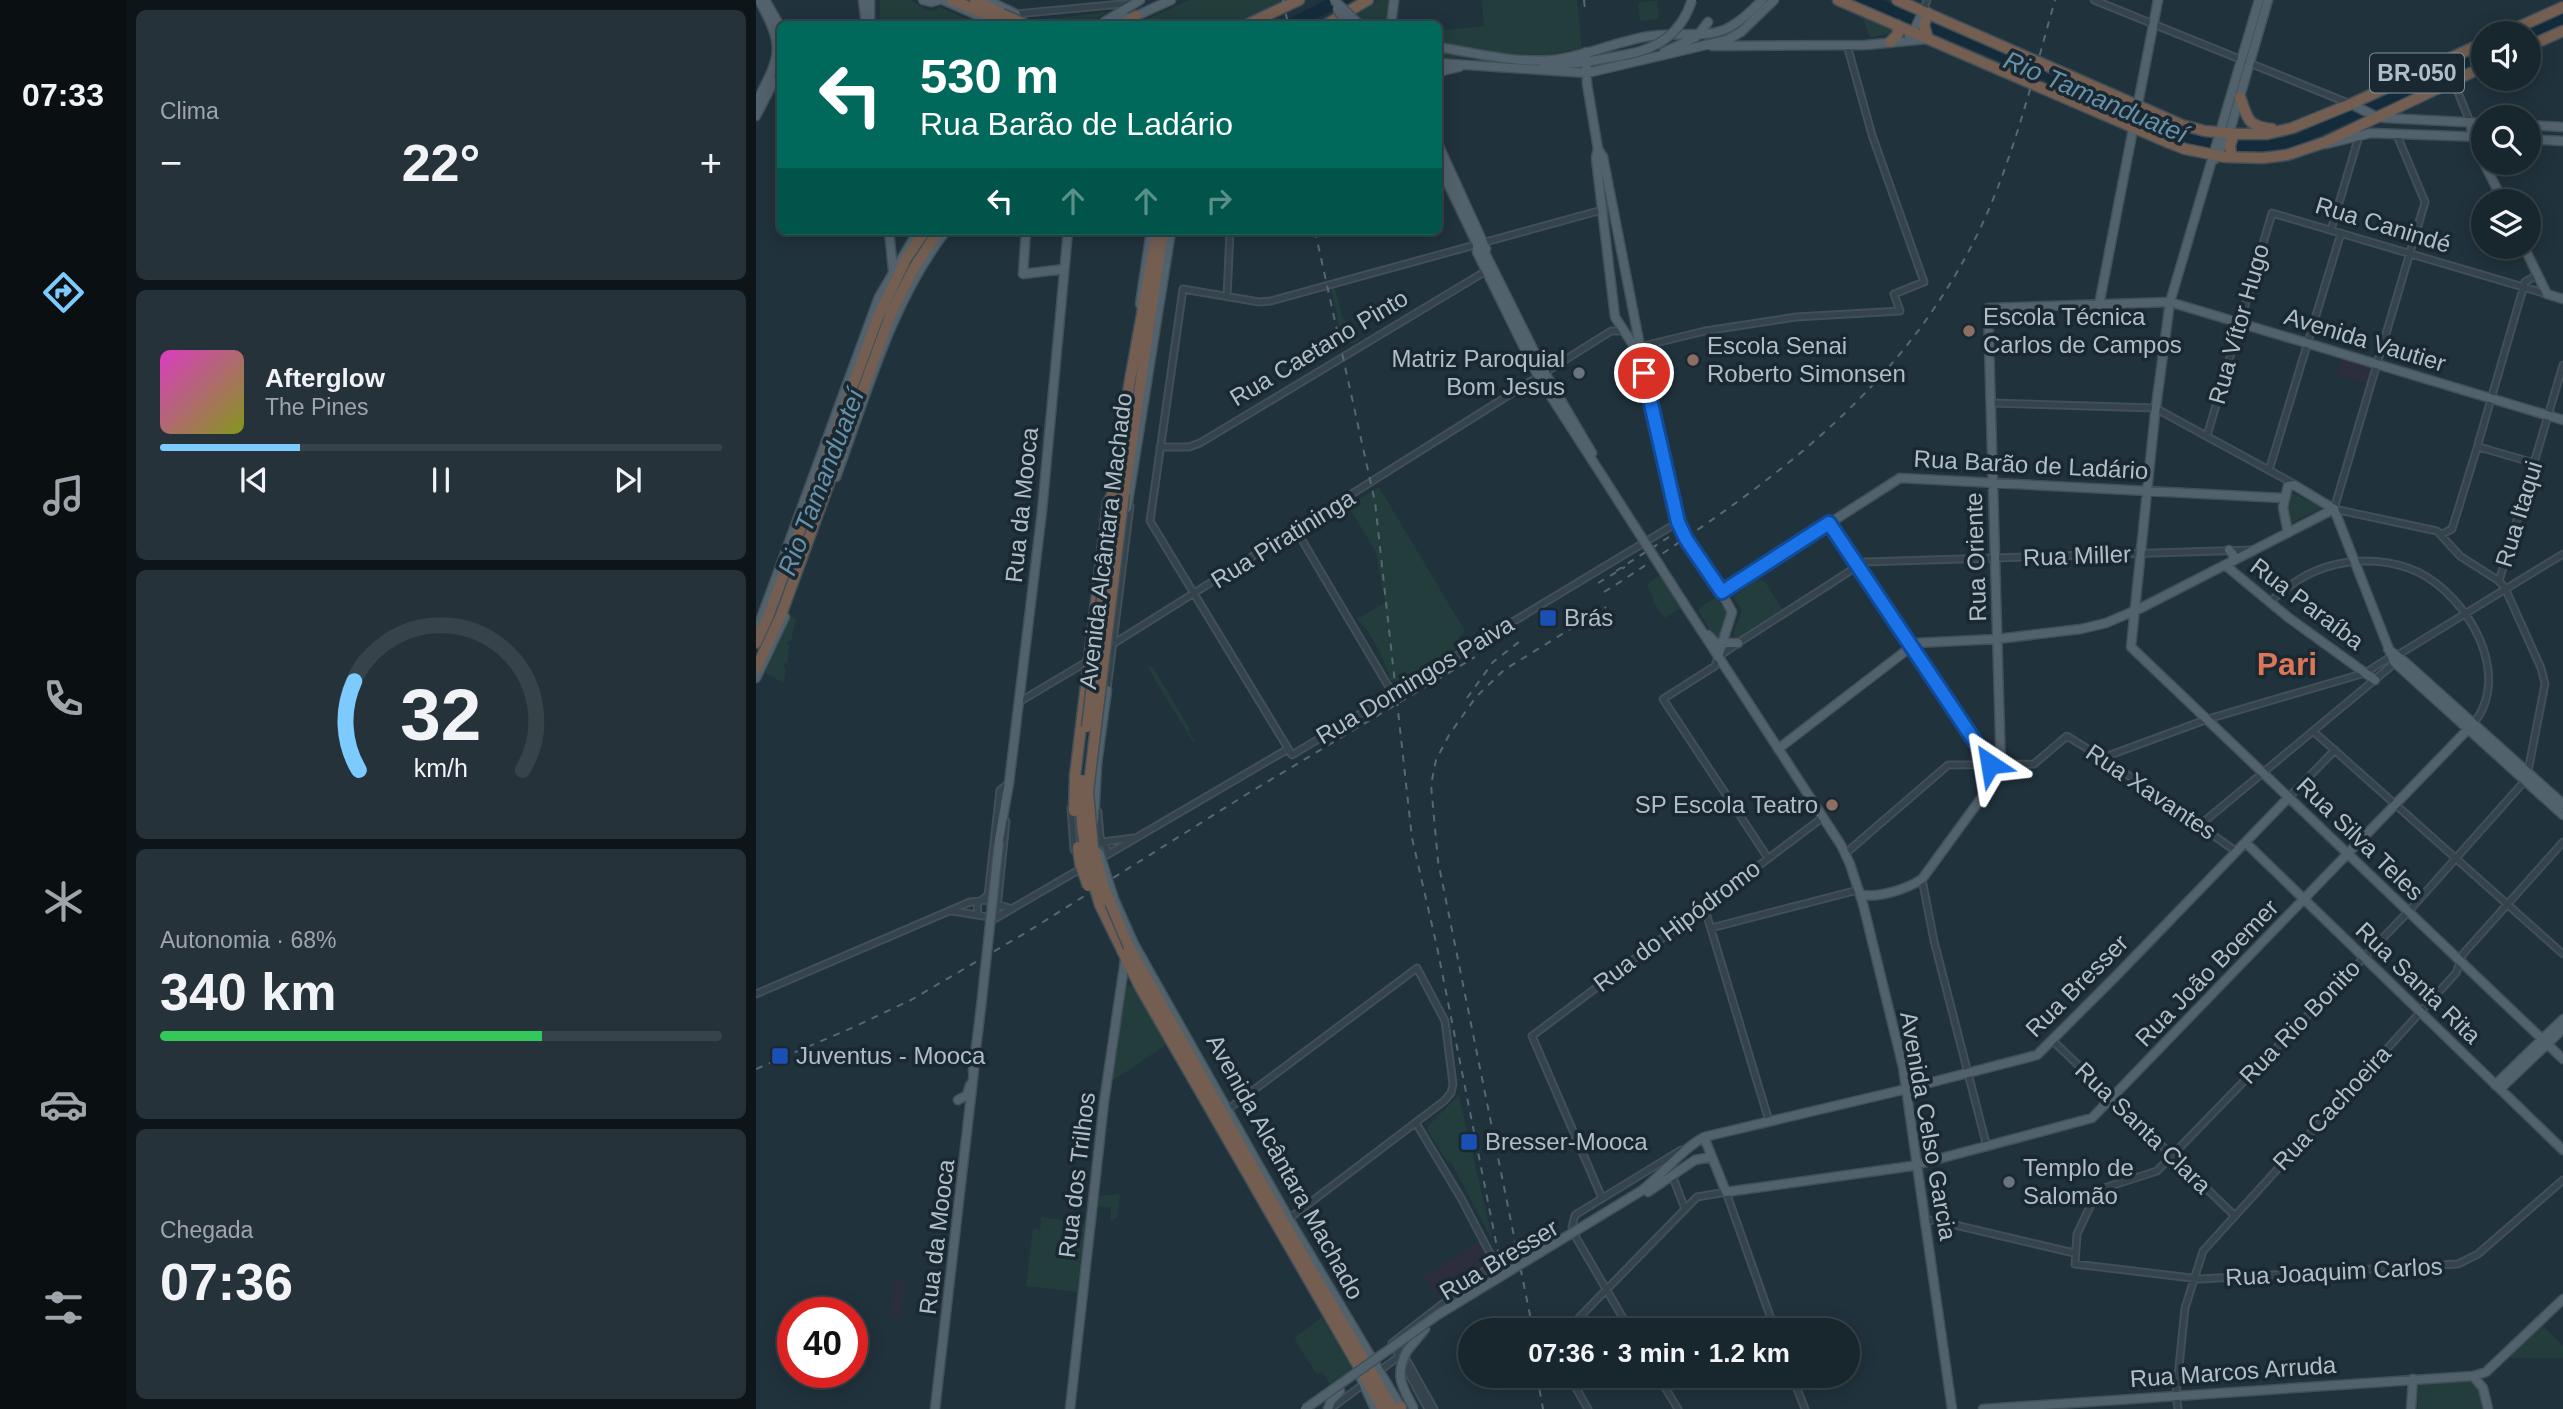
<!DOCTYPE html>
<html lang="pt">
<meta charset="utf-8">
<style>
body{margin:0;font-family:Helvetica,sans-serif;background:#253239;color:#f1f3f6;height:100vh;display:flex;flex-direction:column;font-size:26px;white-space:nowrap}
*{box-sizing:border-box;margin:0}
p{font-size:23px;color:#9fa5aa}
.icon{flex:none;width:38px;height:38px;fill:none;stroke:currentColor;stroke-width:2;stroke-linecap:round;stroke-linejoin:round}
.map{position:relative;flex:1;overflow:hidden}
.drawer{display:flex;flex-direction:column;gap:10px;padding:10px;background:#0d1519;width:630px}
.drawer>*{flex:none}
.top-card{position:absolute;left:21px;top:21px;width:665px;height:214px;border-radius:10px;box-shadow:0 4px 18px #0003,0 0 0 2px #364349;background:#00695c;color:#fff;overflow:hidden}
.fabs{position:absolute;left:1715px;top:21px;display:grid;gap:14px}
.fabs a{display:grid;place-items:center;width:70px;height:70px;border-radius:50%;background:#18262d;box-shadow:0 4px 18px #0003,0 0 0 2px #364349;font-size:35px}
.speed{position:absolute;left:21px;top:1297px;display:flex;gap:14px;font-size:35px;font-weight:700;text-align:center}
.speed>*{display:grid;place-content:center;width:91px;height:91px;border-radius:50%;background:#18262d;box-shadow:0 4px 18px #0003,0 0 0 2px #364349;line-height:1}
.speed .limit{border:10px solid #d22;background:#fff;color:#111}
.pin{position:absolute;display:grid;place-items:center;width:60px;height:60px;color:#fff;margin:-30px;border:4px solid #fff;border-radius:50%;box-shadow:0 2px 7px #0007}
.me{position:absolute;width:77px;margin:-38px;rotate:327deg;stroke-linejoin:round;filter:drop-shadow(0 0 5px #0008)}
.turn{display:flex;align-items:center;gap:24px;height:147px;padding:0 28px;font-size:32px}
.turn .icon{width:91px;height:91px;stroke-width:2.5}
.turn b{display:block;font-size:49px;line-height:60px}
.lanes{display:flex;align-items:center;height:66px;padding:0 28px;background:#0003;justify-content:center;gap:35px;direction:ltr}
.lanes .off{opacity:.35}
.big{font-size:52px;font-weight:700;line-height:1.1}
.drawer .widget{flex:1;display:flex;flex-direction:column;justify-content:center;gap:10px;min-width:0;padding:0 24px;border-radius:10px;background:#253239}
.drawer .dial{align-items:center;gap:0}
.dial svg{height:182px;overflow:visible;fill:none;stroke:#364349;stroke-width:7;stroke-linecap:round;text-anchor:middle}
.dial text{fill:#f1f3f6;stroke:none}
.song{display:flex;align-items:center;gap:21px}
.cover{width:84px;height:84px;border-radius:10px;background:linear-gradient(135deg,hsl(310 70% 55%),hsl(70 70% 35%))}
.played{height:7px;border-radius:4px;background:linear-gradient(90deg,#7dcaff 25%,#364349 25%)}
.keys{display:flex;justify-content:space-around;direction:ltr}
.heat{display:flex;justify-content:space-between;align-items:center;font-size:38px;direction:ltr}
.charge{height:10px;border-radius:5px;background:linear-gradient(90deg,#34c759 68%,#364349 0)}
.trip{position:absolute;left:702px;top:1318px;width:402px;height:70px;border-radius:35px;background:#18262d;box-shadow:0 4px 18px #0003,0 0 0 2px #364349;font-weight:700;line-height:70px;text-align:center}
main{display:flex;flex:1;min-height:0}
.menu{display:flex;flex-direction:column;width:126px;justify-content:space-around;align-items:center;background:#0a0f12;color:#9fa5aa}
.menu .icon{width:49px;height:49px}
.menu .current{color:#7dcaff}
.menu b{font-size:32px;color:#f1f3f6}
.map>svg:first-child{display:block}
</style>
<main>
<nav class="menu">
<b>07:33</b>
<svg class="icon current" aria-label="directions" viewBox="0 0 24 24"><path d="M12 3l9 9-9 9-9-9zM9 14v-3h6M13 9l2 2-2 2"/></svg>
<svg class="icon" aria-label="music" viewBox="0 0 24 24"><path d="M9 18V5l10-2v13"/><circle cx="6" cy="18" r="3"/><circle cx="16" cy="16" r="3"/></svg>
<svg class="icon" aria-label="phone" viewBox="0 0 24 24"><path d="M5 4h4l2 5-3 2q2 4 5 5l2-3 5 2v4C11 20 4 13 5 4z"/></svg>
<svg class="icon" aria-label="climate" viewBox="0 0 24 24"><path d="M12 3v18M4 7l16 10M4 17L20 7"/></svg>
<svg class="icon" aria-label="car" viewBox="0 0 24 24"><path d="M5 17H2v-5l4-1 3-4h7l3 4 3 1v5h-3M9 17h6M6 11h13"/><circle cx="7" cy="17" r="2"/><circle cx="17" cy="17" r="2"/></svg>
<svg class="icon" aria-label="filters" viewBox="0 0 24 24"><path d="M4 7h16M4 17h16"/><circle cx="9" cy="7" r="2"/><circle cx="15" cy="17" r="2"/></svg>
</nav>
<section class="drawer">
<div class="widget"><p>Clima</p>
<div class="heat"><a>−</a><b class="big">22°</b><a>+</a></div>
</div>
<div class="widget">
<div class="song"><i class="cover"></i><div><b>Afterglow</b><p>The Pines</p></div></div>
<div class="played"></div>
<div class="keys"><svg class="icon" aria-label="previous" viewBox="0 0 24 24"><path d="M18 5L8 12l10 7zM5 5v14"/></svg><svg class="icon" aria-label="pause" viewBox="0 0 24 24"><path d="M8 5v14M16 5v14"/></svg><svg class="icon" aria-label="next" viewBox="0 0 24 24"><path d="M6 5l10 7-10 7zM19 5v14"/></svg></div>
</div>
<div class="widget dial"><svg viewBox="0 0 100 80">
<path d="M14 69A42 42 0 1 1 86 69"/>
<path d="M14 69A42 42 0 0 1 12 30" stroke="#7dcaff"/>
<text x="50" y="56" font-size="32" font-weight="700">32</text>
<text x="50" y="72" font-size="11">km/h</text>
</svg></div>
<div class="widget"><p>Autonomia · 68%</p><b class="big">340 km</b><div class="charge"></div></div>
<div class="widget"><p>Chegada</p><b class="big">07:36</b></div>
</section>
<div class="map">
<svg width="1807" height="1409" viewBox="0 0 1807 1409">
<rect width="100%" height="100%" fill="#20323c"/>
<!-- medical -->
<path fill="#2d2e3d" d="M1586,359L1615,367L1610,384L1581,375Z
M723,1241L733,1262L684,1297H681L668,1277Z
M139,1279L149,1281L145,1317L134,1316Z"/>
<!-- green -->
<path fill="#223d3b" d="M124,0C133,0 144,0 153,0C165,3 171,17 184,7L217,22L192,24H124Z
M433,0H529L475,24H380Z
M623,0H644L641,21L643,24H575Z
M726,0H821L826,48L789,55L744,53L742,62L715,58H683L682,31L728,26Z
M901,0L903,19L884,21L882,3Z
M352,12L331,24H266L264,22Z
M1106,15L1137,28L1136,33L1114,38Z
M579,288L586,316L603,340L596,344L586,338L575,289Z
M623,487L709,631L702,638L709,643L652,676V679L640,683L639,680H634C632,666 613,627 600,619L629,603L620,552L592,506Z
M1535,492L1566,508L1535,523L1532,506Z
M905,574L925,608L908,618L896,600L898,599L891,585Z
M1001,580H1006L1010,583L1026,609L984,637H979L977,634L986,610L977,597Z
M961,597L971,613L963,639L960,640L943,612L944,607Z
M35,616L40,618L35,641H32L31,645H34L31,663H28V667L30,668L28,683L9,673Z
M396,666L434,729L432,730L439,741L437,742L392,668Z
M377,984L411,1044L358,1080L356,1078L369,987Z
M703,1095L736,1237L735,1238L695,1162L691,1161L672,1131V1126Z
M364,1194L361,1218L354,1222L355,1208L341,1206L344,1196Z
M285,1217L329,1223L321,1292L270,1286L277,1229L284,1230Z
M566,1317L596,1369L574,1384L566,1372L561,1375L538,1338Z
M1786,1325L1807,1346V1358H1753Z
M1712,1380C1726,1384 1725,1397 1726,1409H1661L1663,1383Z"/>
<!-- water -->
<path fill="#132b3a" d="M570,0H596L549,24H522Z
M1098,0H1126L1413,125C1454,139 1499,146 1542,134L1727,49V62L1538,147C1505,154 1465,154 1432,145C1392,133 1354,109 1315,92C1244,60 1170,31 1098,0Z
M1807,13V26L1773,41V33H1762Z"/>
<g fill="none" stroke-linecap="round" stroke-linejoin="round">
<!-- river -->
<path stroke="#132b3a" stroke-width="6" d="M160,255L175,231
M0,655L15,621"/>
<defs>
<path id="minor" d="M1338,0L1592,103
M1167,11L1171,0
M260,14L376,3
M1697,80L1714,122
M1640,133L1669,202L1578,509L1681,531L1704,556L1743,581L1749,588L1785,668L1789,684L1773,766L1766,784L1652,912L1401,1171L1342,1190L1321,1234L1319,1264L1444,1279L1702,1264L1722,1254L1807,1180
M846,210L515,301L503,302L427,289L394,521L536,755L924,521
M1575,230L1603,136
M471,297L474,231
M883,347L949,331L1040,317L1144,311L1138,294L1168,282L1116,135L1091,45
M1235,403L1399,408L1538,484
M1451,436L1516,213L1791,294
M1722,444L1769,282L1781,275
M404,447H433L444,443L730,271
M1723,447L1778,463
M907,453L911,456L922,502
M1514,467L1585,233
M1073,523L1233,763
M540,530L637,694
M1686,534L1696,529L1721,448
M1743,581L1807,365
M1514,602C1533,585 1552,571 1578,565C1605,558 1636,560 1662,572C1711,596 1758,674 1717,724
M349,649L855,331H867
M351,690L374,506
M263,702L332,661
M1557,731L1807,954
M1346,758L1452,719L1609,673L1636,656
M1533,797L1579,750
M315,808L318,850
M342,812L344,837L351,849V855
M1444,825L1634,667L1645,653L1807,554
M335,847L347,842L377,838
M1090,853L1192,765L1278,764L1311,736L1356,764L1481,852
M1012,858L907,699L959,666L962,657L982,643L1108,562L1495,550
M344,859L532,749
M1166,879L1178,941L1231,1147
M948,906L1013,1121
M196,911L240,918L326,868
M222,914L221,904L232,895L244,790L252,784
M240,918L250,821
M955,928L1102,890
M0,994L214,902L228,900L256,909
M1296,1040L1478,1215
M471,1110L661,968L689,1021L697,1084L695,1093L688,1101L530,1221
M660,1123L705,1198L738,1261L725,1274L636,1343L672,1409
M916,1175L929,1209
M846,1198L776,1036L1066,818
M1170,1221L1178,1220L1318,1253
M811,1330L941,1197L970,1192L1019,1330
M874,1330L818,1234L816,1227L819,1215L925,1150
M641,1343L678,1409
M622,1372L645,1355
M813,1376L832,1409
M902,1376L922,1409
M1036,1376L1049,1409
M574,1409L609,1383
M1422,1409L1420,1396L1429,1308L1447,1251L1700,973L1707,954L1807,842"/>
<path id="major" d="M9,0L24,26
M107,0L110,24
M167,0L175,2L183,0
M187,0L241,24
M231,0L260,14L259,24
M1503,0L1414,302L1399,414L1375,647L1807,1059
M348,22L384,0
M114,24V0
M345,24L380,16L415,0
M635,24L638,0
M942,35L952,22
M1153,36L1157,33L1167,11
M956,46L1110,45L1171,39
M682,47C719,53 758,63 795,60C829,57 861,41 894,36C951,29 961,48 1006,0
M830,52L831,84L842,149L847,157L883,341L884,355L909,467
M908,52L940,37
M682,63L831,73L971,40L985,32L1018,0
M788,66L830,62L868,55
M682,72L703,67
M0,103C24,56 30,49 3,0
M1595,104L1621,117L1630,118L1727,123
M0,116L18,81
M1714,122L1717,136L1727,160
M1773,125L1807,127
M1773,139L1807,141
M682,144L730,249
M1570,144L1615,133L1727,137
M842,149L840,158L859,317L883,354
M1459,159L1473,134L1512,0
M682,163L721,244V252L783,378L847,477
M1728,163L1747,201
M133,231L137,270
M270,231L267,274L308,269
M721,244L728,251L789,373L836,453
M1768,247L1791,294L1807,299
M384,304L395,231
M1343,305L1402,0
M80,477C111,394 135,302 190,231
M371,508L415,231
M1532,533L1527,507L1532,486L1538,485L1578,509L1638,662L1807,815
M1473,550L1477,554V561
M1469,565L1533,618L1619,680
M966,592L1144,478L1527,498
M934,613L1085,845L1094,864L1107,904L1147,1067L1196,1409
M0,632L123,297L162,231
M952,635L960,643H982
M1632,649L1649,662L1807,804
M962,657L976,612L963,588
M0,678L29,617
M1022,749L1160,643L1241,639L1325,629L1350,623L1385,608L1578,509
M338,821L341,764L351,690
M243,839L253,783L286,511L312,231
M1490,843L1807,1150
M1104,894C1121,899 1151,889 1166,879L1245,771L1232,308L1414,302L1807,420
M378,944L533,1219L646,1409
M217,1072L225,1007
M1739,1085L1807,1019
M1744,1089L1807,1029
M202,1100L211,1095L214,1085
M948,1137L970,1192L1156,1166L1336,1118L1717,724
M885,1191C906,1175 926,1149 948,1137L1142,1091L1281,1055L1361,975L1533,797
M892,1192L939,1160L955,1157
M651,1351L669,1329
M602,1372L619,1409
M1717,1376L1727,1388L1732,1409
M179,1409L218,1070
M314,1409L348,1102L369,960
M572,1409L575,1401L584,1391
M1227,1409L1717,1376L1730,1372L1807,1299
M1655,1409L1657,1379"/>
<path id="highway" d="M196,0L253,24
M219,0L246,14
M1082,0L1411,142L1429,149L1469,157L1507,158L1531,155L1567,143L1727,67
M1141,0L1426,125L1449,131L1482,134H1511L1536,128L1595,104L1727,43
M1172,13L1168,25L1172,39
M369,24L380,16
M492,24L543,0
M571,24L612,0
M1749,33L1807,7
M1134,42L1142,34L1141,25
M1773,46L1807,31
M1484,97C1492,118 1490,126 1516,129
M1475,157L1474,145L1478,134
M368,494L407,231
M358,496L373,386L401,231
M0,643L12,617L122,317L150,259L169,231
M0,669L25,615L135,313L158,268L182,231
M319,776L352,503L358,490
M344,905L384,987L627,1409
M373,947L539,1242L637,1409
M645,1407V1409"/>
</defs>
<!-- minor casing -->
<use href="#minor" stroke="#414f58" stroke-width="9"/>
<!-- major casing -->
<use href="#major" stroke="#414f58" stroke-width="11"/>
<!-- highway casing -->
<use href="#highway" stroke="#3f4e57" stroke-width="13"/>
<!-- minor -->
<use href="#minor" stroke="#34434c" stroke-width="5"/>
<!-- major -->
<use href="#major" stroke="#52626c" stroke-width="8"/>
<!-- highway -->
<use href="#highway" stroke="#735e51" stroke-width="10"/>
<!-- rail -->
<path stroke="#566873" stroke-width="2" stroke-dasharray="7 7" stroke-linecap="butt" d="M527,0L532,24
M828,0L829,10
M559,231L619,502L656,838L681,947L744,1262
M860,571L913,537
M842,583L869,567
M848,592C876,575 904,555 931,537C1055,453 1156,368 1223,231C1258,158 1277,77 1299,0
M711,698L737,662L763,642
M0,1069L98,1027L155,1000L271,932L491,794L719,657
M777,1330L682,861L675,785L680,760L693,735L720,697L748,670L850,607
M781,1376L787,1409"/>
<defs>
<path id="major-bridge" d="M578,0L603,24
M581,9L591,24
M868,55C902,49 925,34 936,0
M909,467L926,531L963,587
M847,477L934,613
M343,852L358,899L378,944
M225,1007L243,842
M651,1351C638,1376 646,1386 658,1409
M549,1409L683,1314L885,1191"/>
<path id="highway-bridge" d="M246,14L269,24
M368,494L332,792L337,847L349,891L373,947
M331,727L357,505
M326,780C322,824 331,863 344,905
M318,811L319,776
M322,847L324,863L332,886"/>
</defs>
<!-- major-bridge casing -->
<use href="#major-bridge" stroke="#414f58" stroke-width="11" stroke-linecap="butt"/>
<!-- highway-bridge casing -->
<use href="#highway-bridge" stroke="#3f4e57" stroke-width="13" stroke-linecap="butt"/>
<!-- major-bridge -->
<use href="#major-bridge" stroke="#52626c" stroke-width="8"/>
<!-- highway-bridge -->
<use href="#highway-bridge" stroke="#735e51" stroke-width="10"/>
</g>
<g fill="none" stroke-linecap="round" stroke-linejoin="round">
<defs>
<path id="route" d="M888,373L922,522L930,539L966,592L1073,523L1234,764"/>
</defs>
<!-- route casing -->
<use href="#route" stroke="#114b97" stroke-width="18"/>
<!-- route -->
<use href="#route" stroke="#1a73e8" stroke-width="12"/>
</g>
<!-- markers -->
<g fill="#8d6e63" stroke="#1a2831" stroke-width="2.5">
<circle cx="1213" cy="331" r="7"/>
<circle cx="937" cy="360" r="7"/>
<circle cx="1076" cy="805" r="7"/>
</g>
<g fill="#6b7280" stroke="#1a2831" stroke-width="2.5">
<circle cx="823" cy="373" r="7"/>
<circle cx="1253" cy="1182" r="7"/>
</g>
<g fill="#1a4fb4" stroke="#1a2831" stroke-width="2.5">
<rect x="783" y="609" width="18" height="18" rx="3.5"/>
<rect x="15" y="1047" width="18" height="18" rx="3.5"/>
<rect x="704" y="1133" width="18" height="18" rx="3.5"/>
</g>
<g text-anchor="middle" stroke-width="7" stroke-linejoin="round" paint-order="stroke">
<!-- shield labels -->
<rect fill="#1a2831" stroke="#82919b" stroke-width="2" x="1614" y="53.5" width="94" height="39" rx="5"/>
<g font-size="23" font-weight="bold" fill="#afbec8">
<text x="1661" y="81">BR-050</text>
</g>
<!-- street labels -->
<g font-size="24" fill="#afbec8" stroke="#1a2831">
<text transform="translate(1627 225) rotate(17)" y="8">Rua Canindé</text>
<text transform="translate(1483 324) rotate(-74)" y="8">Rua Vítor Hugo</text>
<text transform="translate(1609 340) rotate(17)" y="8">Avenida Vautier</text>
<text transform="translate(563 348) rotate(-31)" y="8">Rua Caetano Pinto</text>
<text transform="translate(1275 465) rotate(3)" y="8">Rua Barão de Ladário</text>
<text transform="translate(266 505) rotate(-84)" y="8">Rua da Mooca</text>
<text transform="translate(1763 514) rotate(-73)" y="8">Rua Itaqui</text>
<text transform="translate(527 539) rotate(-32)" y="8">Rua Piratininga</text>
<text transform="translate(350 541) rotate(-83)" y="8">Avenida Alcântara Machado</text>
<text transform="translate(1321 556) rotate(-2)" y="8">Rua Miller</text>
<text transform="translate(1220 557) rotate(-92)" y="8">Rua Oriente</text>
<text transform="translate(1551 604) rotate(37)" y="8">Rua Paraíba</text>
<text transform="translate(659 680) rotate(-31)" y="8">Rua Domingos Paiva</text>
<text transform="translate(1395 792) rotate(34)" y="8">Rua Xavantes</text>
<text transform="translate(1604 839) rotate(44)" y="8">Rua Silva Teles</text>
<text transform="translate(921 926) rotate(-37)" y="8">Rua do Hipódromo</text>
<text transform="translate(1451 973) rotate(-46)" y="8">Rua João Boemer</text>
<text transform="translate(1662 983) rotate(44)" y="8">Rua Santa Rita</text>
<text transform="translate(1321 986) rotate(-45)" y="8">Rua Bresser</text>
<text transform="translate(1544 1022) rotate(-46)" y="8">Rua Rio Bonito</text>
<text transform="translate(1576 1108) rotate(-47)" y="8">Rua Cachoeira</text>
<text transform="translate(1172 1126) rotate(80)" y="8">Avenida Celso Garcia</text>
<text transform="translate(1387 1128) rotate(44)" y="8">Rua Santa Clara</text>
<text transform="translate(529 1167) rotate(61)" y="8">Avenida Alcântara Machado</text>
<text transform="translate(321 1175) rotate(-83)" y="8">Rua dos Trilhos</text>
<text transform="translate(181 1237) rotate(-83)" y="8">Rua da Mooca</text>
<text transform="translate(743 1260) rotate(-31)" y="8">Rua Bresser</text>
<text transform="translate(1578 1272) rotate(-3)" y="8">Rua Joaquim Carlos</text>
<text transform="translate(1477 1372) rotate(-4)" y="8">Rua Marcos Arruda</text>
</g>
<!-- poi labels -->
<g font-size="24" fill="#afbec8" stroke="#1a2831" text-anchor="start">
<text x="1227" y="325">Escola Técnica<tspan x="1227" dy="28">Carlos de Campos</tspan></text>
<text x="951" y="354">Escola Senai<tspan x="951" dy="28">Roberto Simonsen</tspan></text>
<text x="809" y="367" text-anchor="end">Matriz Paroquial<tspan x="809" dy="28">Bom Jesus</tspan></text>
<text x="808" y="626">Brás</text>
<text x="1062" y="813" text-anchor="end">SP Escola Teatro</text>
<text x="40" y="1064">Juventus - Mooca</text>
<text x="729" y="1150">Bresser-Mooca</text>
<text x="1267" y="1176">Templo de<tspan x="1267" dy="28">Salomão</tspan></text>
</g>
<!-- water labels -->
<g font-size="26" font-style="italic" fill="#6691aa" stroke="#1a2831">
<text transform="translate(1340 97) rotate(23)" y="9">Rio Tamanduateí</text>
<text transform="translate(65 482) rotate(-69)" y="9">Rio Tamanduateí</text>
</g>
<!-- district labels -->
<g font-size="32" font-weight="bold" fill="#db7657" stroke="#1a2831">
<text x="1531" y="675">Pari</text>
</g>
</g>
</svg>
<div class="fabs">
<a><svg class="icon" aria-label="sound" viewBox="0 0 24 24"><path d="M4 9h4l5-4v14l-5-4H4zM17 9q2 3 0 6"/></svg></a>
<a><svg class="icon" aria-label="search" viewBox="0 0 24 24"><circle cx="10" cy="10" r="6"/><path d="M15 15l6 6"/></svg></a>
<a><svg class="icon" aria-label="layers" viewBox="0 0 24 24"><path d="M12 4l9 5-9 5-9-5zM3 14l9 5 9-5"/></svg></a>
</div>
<div class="speed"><div class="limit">40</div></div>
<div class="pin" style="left:888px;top:373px;background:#d93025"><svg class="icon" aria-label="arrive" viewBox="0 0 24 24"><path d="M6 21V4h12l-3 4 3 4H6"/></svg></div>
<svg class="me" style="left:1234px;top:764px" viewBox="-20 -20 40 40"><path d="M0-17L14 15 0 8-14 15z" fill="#1a73e8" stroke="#fff" stroke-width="4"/></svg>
<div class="trip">07:36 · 3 min · 1.2 km</div>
<div class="top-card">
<div class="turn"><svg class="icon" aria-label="left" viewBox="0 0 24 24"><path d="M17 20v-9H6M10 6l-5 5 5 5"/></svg><div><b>530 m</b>Rua Barão de Ladário</div></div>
<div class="lanes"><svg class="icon" aria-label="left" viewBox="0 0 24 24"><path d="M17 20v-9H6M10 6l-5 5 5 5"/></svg><svg class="icon off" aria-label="ahead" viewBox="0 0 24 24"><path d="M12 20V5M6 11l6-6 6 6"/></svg><svg class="icon off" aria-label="ahead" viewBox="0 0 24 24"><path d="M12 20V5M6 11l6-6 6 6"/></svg><svg class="icon off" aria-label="right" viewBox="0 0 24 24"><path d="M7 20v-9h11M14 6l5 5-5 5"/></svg></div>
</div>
</div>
</main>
